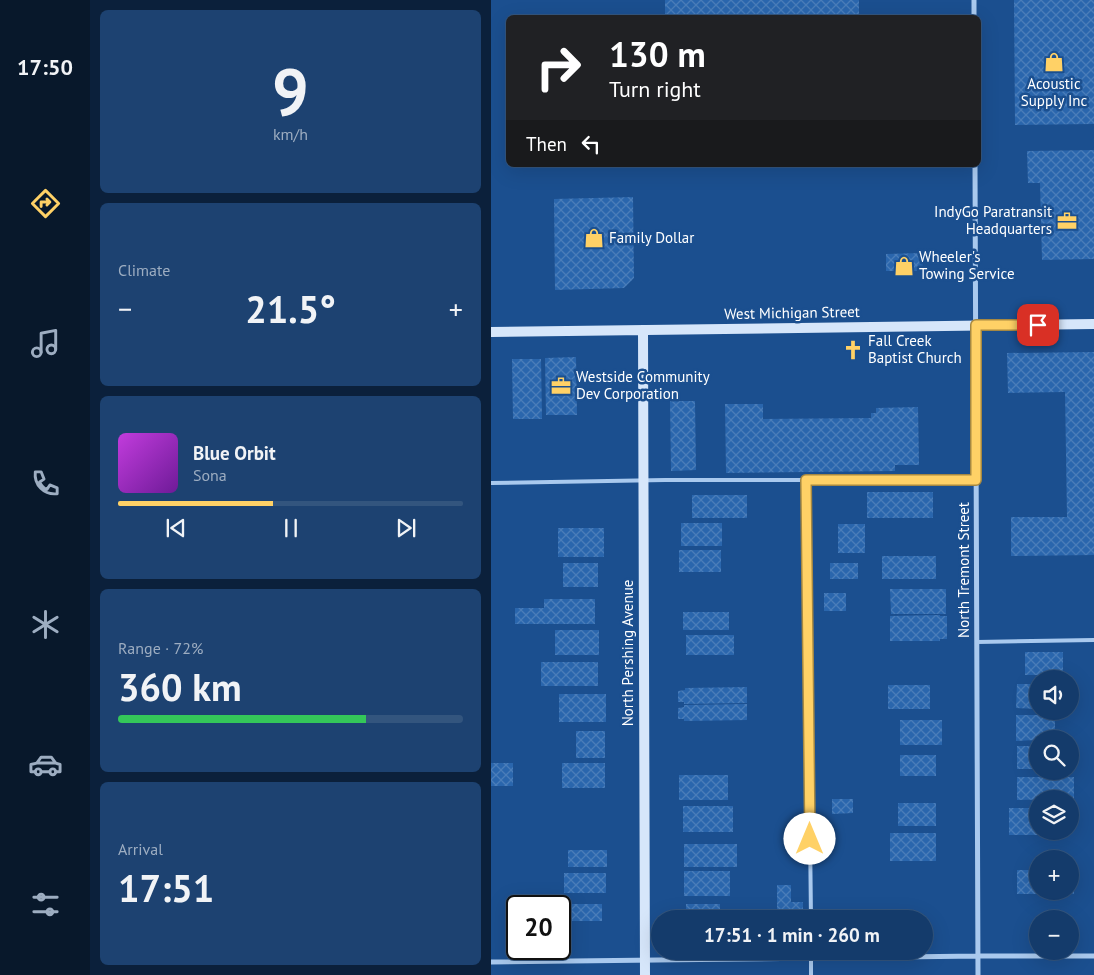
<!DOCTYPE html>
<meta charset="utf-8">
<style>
body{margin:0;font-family:"PT Sans",sans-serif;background:#1d4271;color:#f1f3f6;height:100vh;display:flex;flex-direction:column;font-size:19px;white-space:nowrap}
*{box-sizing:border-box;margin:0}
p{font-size:16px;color:#9dadc1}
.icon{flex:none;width:28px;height:28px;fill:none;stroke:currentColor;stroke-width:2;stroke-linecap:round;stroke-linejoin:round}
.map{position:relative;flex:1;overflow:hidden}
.drawer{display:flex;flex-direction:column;gap:10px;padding:10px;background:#0b203b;width:401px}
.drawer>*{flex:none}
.guide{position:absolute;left:15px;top:15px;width:475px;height:152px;border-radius:8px;box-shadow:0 5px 20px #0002,0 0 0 1px #33557e;background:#202124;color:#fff;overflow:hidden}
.tools{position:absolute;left:538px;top:670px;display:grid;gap:10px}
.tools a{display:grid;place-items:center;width:50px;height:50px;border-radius:50%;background:#143b6b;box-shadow:0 5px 20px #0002,0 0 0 1px #33557e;font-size:25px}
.speed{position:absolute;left:15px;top:895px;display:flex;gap:10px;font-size:25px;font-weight:700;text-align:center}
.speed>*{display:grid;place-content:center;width:65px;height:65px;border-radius:50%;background:#143b6b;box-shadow:0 5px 20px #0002,0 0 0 1px #33557e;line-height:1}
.speed .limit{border:2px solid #111;border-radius:8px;background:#fff;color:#111}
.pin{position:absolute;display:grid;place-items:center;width:42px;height:42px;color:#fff;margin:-21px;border-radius:10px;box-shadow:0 2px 8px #0006}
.me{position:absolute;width:55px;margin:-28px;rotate:0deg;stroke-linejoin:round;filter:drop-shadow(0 0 4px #0008)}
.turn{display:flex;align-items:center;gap:18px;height:105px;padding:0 20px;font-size:22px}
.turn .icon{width:65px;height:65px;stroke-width:2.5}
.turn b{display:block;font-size:35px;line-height:42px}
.then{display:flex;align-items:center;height:48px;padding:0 20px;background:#0003;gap:10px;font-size:19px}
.big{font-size:38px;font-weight:700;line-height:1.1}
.drawer .tile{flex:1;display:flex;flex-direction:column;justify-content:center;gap:8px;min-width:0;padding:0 18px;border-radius:8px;background:#1d4271}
.drawer .dial{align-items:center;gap:0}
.dial b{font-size:65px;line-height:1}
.song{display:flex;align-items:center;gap:15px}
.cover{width:60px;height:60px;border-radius:8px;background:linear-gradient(135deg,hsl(290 70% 55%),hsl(280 70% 35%))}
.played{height:5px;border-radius:2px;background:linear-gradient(90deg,#ffd166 45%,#33557e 45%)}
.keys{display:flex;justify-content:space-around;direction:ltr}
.heat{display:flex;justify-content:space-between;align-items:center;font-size:28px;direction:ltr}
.charge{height:8px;border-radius:4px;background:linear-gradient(90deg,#34c759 72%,#33557e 0)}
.trip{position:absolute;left:160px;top:910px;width:282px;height:50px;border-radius:25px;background:#143b6b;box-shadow:0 5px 20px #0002,0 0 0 1px #33557e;font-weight:700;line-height:50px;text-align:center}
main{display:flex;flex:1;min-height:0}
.tabs{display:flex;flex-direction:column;width:90px;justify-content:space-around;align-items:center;background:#08182b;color:#9dadc1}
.tabs .icon{width:35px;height:35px}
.tabs .active{color:#ffd166}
.tabs b{font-size:22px;color:#f1f3f6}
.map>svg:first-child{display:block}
</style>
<main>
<nav class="tabs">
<b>17:50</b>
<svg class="icon active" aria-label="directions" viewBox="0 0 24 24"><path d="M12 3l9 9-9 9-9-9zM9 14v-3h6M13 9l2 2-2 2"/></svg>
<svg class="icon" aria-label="music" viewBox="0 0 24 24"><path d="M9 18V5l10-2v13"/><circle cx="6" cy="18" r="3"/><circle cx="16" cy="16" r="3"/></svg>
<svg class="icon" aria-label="phone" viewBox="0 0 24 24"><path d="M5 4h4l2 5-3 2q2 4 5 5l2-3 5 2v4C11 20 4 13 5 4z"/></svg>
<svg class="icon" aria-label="climate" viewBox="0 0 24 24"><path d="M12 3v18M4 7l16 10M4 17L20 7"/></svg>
<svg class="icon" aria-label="car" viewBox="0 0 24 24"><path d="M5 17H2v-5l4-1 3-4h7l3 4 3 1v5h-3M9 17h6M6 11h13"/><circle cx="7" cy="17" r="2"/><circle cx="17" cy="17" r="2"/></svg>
<svg class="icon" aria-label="filters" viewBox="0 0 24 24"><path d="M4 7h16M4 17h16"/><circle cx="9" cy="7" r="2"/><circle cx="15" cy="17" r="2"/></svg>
</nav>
<section class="drawer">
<div class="tile dial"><b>9</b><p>km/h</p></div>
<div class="tile"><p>Climate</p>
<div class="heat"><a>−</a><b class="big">21.5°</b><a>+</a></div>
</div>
<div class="tile">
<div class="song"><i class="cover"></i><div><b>Blue Orbit</b><p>Sona</p></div></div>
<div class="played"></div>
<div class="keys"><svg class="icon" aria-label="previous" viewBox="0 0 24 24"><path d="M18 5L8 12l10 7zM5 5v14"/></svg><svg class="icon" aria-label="pause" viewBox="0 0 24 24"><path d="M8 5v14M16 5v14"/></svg><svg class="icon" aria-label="next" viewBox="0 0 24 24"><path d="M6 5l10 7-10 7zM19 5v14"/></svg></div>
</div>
<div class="tile"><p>Range · 72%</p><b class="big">360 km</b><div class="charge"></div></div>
<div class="tile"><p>Arrival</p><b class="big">17:51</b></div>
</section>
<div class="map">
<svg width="603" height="975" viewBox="0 0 603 975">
<defs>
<pattern id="building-cross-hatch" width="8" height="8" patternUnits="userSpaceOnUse" patternTransform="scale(1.25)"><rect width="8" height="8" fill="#2a66ad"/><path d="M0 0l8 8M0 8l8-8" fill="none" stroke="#4a7db9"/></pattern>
</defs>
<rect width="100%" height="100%" fill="#1b4f8f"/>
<!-- building -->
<path fill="url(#building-cross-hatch)" d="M174,0H368V18H174Z
M523,0H603V124L524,125Z
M603,150V259L551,260L549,183H537L536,151Z
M142,197L143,278L133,288L64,290L63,199Z
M431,253L432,271H395V254Z
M603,352V555L520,556V517H576L574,392L517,393L516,353Z
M85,357L86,415H55L54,358Z
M21,359H50L51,419H22Z
M179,401H204L205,470L180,471Z
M234,404H272V419L380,418V413H385V408L427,407L428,465H404V471L235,473Z
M376,492H442V518H376Z
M201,495H256V518H201Z
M190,523H231V546H190Z
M347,524H374V553H347Z
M67,528H113V557H67Z
M188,550H230V572H188Z
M391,556H445V579H391Z
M72,563H107V587H72Z
M339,563H367V579H339Z
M399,589H455V614H400Z
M333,593H355V611H333Z
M53,599H104V624H24V608H53Z
M192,612H238V630H192Z
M449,615V616H456V639H449V641H399V616Z
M64,630H108V655H64Z
M195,635H243V655H195Z
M534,652H572V675H534Z
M50,662H107V686H50Z
M526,684H546V709L525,708Z
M397,685H439V709H397Z
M256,687V703L193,704V702H187V691L194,690V688Z
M68,694H115V722H68Z
M256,704V720L193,721V719H187V708L193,707V705Z
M525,715H564V739L525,741Z
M409,720H451V745H409Z
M85,731H114V758H85Z
M526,746H546V769H526Z
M409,755H445V776H409Z
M0,763H22V786H0Z
M71,763H114V788H71Z
M188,775H237V800H188Z
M526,777H583V800H579V799L526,800Z
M341,799H362V813L341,814Z
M407,803H445V826H407Z
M192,806H242V832H192Z
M518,808H546V831H568V835H518Z
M399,833H445V861H399Z
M193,844H246V867H193Z
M77,850H116V867H77Z
M526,870H546V891H579V870H583V894H526Z
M193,871H239V896H193Z
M73,873H115V893H73Z
M286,885H300V902H312V919H286Z
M73,904H111V921H73Z
M195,904H229V919H195Z"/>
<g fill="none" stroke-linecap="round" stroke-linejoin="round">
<!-- lane -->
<path stroke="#a9c9ee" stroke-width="4" d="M315,480L320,919
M0,483L174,480H485
M486,642L603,640
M320,975V951"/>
<!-- street -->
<path stroke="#a9c9ee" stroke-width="5" d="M483,0V18
M484,165L487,975
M0,962L487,956H603"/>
<!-- secondary -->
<path stroke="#d6e6fa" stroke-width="10" d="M152,330L154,975
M0,332L603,324"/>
</g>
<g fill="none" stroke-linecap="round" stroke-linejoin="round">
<defs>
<path id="route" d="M319,839L315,480H485V325H547"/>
</defs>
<!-- route casing -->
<use href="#route" stroke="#a68842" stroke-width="12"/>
<!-- route -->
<use href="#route" stroke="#ffd166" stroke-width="9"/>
</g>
<!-- icons -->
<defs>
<symbol id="shop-bare" viewBox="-9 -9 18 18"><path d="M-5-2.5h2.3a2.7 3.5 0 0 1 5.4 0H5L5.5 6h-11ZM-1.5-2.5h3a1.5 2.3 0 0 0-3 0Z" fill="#ffd166" stroke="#1b4f8f" stroke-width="2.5" paint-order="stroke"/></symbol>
<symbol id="office-bare" viewBox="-9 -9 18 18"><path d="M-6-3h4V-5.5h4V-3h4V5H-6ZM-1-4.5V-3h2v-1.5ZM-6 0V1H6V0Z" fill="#ffd166" stroke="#1b4f8f" stroke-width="2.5" paint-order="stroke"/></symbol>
<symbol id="church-bare" viewBox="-9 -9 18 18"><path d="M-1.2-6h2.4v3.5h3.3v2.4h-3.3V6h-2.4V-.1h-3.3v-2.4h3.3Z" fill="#ffd166" stroke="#1b4f8f" stroke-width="2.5" paint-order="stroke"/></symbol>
</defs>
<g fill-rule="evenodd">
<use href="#shop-bare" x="549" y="48" width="28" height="28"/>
<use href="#office-bare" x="562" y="207" width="28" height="28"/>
<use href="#shop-bare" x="89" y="224" width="28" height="28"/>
<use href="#shop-bare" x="399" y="252" width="28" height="28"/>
<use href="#church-bare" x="348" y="336" width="28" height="28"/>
<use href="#office-bare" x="56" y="372" width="28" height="28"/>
</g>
<g text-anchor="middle" stroke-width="5" stroke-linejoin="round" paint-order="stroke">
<!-- poi labels -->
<g font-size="15" fill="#fff" stroke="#1b4f8f" text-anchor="start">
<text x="563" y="89" text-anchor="middle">Acoustic<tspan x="563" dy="17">Supply Inc</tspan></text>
<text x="561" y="217" text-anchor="end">IndyGo Paratransit<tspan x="561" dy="17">Headquarters</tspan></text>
<text x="118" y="243">Family Dollar</text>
<text x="428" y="262">Wheeler's<tspan x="428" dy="17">Towing Service</tspan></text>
<text x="377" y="346">Fall Creek<tspan x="377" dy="17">Baptist Church</tspan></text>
<text x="85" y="382">Westside Community<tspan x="85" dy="17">Dev Corporation</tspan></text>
</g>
<!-- street labels -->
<g font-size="15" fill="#fff" stroke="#1b4f8f">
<text transform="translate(301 313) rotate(-1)" y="5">West Michigan Street</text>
<text transform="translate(473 570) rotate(-90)" y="5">North Tremont Street</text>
<text transform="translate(137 653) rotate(-90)" y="5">North Pershing Avenue</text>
</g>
</g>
</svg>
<div class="tools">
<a><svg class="icon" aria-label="sound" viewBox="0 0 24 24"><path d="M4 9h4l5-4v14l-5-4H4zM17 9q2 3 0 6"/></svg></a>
<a><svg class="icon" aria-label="search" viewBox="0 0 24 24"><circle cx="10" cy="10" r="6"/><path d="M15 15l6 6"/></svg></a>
<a><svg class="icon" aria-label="layers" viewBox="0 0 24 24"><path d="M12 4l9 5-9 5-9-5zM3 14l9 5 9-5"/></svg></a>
<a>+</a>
<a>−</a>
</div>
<div class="speed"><div class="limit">20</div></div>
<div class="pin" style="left:547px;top:325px;background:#d93025"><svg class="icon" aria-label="arrive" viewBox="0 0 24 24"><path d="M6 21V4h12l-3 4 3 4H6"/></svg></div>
<svg class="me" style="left:319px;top:839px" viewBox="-20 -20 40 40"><circle r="19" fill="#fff"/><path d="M0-13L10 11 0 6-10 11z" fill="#ffd166"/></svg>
<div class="trip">17:51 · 1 min · 260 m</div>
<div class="guide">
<div class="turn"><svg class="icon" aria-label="right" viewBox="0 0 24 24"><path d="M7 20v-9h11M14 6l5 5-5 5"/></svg><div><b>130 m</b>Turn right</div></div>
<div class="then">Then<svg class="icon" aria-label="left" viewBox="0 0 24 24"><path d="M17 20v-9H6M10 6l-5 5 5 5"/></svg></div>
</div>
</div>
</main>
